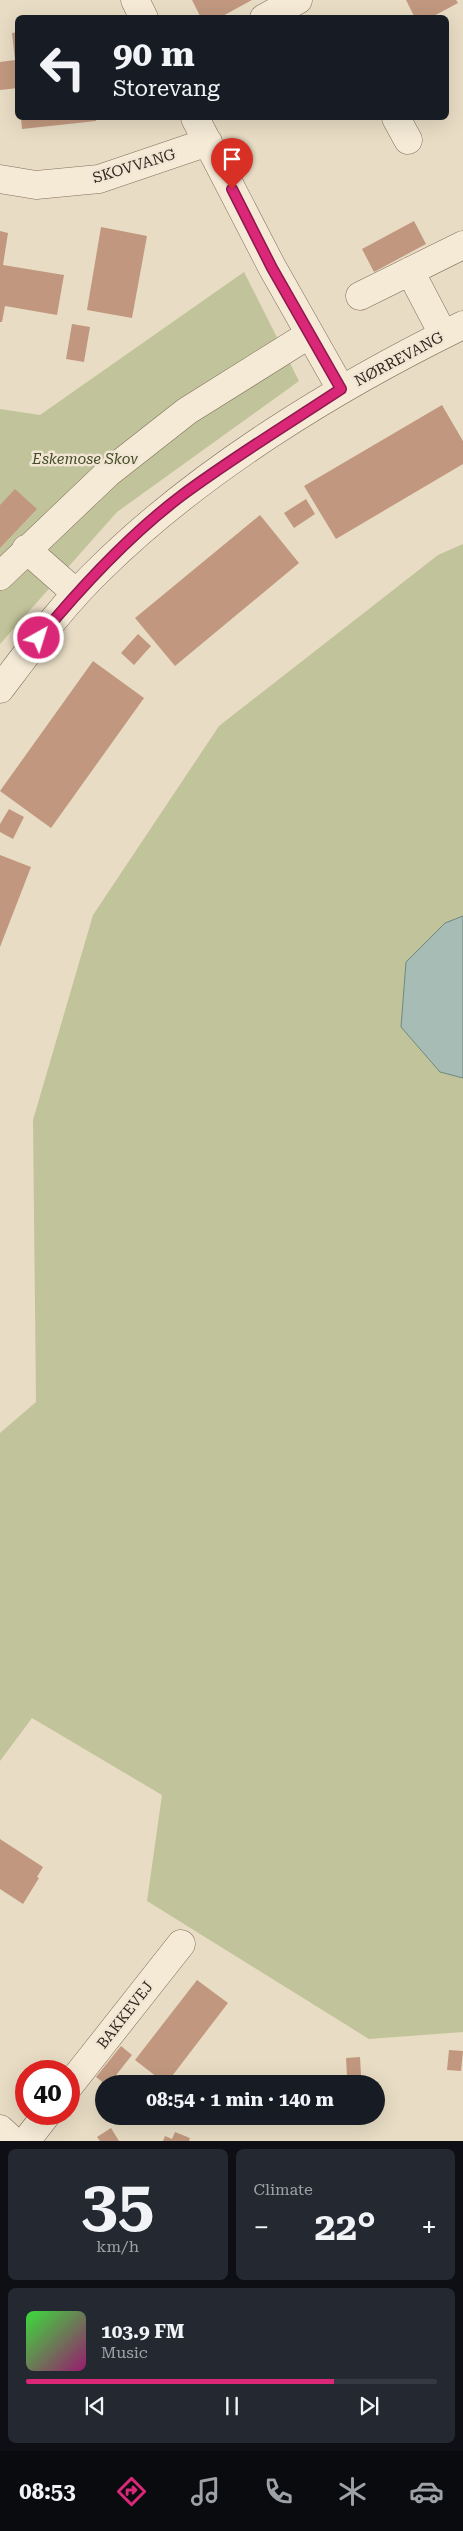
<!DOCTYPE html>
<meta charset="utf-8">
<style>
body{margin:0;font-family:"Roboto Serif",serif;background:#242831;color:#f1f3f6;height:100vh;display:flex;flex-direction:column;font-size:19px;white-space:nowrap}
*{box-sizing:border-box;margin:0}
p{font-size:16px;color:#9ea1a6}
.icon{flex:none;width:28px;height:28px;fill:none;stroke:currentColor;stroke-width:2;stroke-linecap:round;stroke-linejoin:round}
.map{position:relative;height:2141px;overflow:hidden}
.details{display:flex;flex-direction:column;gap:8px;padding:8px;background:#0d0f14;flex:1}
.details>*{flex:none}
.hud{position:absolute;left:15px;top:15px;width:434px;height:105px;border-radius:8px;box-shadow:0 5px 20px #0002;background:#171b24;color:#f1f3f6;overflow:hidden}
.speed{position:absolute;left:15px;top:2060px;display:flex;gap:10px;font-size:25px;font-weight:700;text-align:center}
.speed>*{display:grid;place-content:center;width:65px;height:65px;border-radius:50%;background:#171b24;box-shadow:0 5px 20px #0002;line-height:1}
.speed .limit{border:8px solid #d22;background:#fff;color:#111}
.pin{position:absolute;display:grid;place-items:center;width:42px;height:42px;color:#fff;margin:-51px -21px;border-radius:50% 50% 50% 0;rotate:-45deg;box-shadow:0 0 5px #0007}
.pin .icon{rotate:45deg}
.me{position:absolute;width:55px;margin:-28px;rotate:39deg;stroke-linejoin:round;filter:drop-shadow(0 0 4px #0008)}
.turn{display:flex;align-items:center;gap:18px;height:105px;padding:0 15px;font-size:22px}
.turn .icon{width:65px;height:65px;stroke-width:2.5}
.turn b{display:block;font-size:35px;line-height:42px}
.big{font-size:38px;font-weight:700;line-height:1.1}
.details .tile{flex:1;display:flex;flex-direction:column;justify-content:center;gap:8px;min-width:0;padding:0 18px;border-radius:8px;background:#242831}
.details .dial{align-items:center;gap:0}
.dial b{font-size:65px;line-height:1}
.song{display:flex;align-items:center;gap:15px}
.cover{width:60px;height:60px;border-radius:8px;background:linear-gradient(135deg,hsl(120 70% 55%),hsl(320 70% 35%))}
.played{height:5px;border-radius:2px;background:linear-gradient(90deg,#db2777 75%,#363941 75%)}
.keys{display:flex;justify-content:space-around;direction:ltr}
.heat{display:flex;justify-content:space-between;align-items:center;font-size:28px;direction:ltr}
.details .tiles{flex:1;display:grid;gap:8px;grid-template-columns:1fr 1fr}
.tile:last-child{grid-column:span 2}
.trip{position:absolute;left:95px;top:2075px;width:290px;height:50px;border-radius:25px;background:#171b24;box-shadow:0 5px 20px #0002;font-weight:700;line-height:50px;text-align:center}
.tabs{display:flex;height:80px;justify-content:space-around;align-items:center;background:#090b0e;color:#9ea1a6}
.tabs .icon{width:35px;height:35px}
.tabs .selected{color:#db2777}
.tabs b{font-size:22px;color:#f1f3f6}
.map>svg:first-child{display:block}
</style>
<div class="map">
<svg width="463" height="2141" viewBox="0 0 463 2141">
<rect width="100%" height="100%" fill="#e8dcc4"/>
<!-- green -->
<path fill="#c1c49a" d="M244,272L299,381L117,512L0,644V409L40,415Z
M463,544V2032L369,2039L147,1901L162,1795L32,1718L0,1761V1433L36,1402L33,1120L93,915L219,726L438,555Z"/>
<!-- water -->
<path fill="#a6bcb4" stroke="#6e8881" d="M463,916V1078L440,1072L401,1027L406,962L445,923Z"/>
<!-- building -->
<path fill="#c1987f" d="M192,0H252L219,18H201Z
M406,0H456L458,3L430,18H415Z
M18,32V88L0,90V62L15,60L12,33Z
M21,118H96V121L22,129Z
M414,221L426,244L374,272L362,249Z
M101,227L147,236L132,318L87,310Z
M0,231L8,233L3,265L64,275L57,315L5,306L2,322H0Z
M72,324L90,327L84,362L66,359Z
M442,405L463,441V464L336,539L304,486Z
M15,489L37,509L0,548V505Z
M306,499L315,514L294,528L284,513Z
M260,515L299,563L175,666L135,618Z
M138,634L151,646L134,665L121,653Z
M93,661L144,698L51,828L0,791Z
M9,809L24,817L13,839L0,832V824Z
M0,855L31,867L0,947Z
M0,1839L43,1867L37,1877L39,1878L23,1904L0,1889Z
M197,1980L228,2003L166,2084L135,2060Z
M121,2046L132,2055L109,2084H105L96,2077Z
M449,2050L463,2051L461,2071L447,2070Z
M360,2057L361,2075L347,2076L346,2058Z
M111,2128L119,2141H100L97,2137Z
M175,2132L190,2138L189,2141H163L165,2136L172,2139Z"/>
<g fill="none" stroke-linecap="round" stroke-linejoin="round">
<defs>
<path id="minor" d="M135,0L144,18
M264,18L298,0
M195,118L272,267L341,389
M396,118L408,140
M0,179L36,185L99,179L208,142
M410,271L443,334
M360,296L463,245
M26,549L76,593
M0,576L108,473L187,411L310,334
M0,689C32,647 64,603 102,567C202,469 338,386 463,325
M69,2086L181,1944
M0,2129L13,2141
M26,2141L47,2114"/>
</defs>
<!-- minor casing -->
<use href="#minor" stroke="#806e5d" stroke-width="29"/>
<!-- minor -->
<use href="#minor" stroke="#f4ead6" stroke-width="28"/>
</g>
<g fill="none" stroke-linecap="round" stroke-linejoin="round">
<defs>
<path id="route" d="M39,638C81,587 127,537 181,496C232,458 288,424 341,389L272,268L232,189"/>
</defs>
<!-- route casing -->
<use href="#route" stroke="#8e194d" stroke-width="12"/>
<!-- route -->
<use href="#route" stroke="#db2777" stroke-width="9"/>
</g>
<g text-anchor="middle" stroke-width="5" stroke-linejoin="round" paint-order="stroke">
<!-- street labels -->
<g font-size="15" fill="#32271f" stroke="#f0e6d3">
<text transform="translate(134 166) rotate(-17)" y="5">SKOVVANG</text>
<text transform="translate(399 359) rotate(-28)" y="5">NØRREVANG</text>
<text transform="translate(125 2015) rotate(-52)" y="5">BAKKEVEJ</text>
</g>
<!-- park labels -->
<g font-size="15" font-style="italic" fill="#454c28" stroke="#f0e6d3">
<text x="85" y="464">Eskemose Skov</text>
</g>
</g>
</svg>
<div class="speed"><div class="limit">40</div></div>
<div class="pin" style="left:232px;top:189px;background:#d93025"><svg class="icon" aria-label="arrive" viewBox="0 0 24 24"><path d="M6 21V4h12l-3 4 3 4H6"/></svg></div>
<svg class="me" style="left:39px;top:638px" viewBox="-20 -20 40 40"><circle r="17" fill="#db2777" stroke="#fff" stroke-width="3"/><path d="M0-11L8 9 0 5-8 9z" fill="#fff"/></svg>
<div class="trip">08:54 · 1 min · 140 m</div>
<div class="hud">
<div class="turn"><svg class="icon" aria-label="left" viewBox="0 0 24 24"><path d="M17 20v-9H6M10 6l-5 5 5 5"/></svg><div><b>90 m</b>Storevang</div></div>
</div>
</div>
<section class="details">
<div class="tiles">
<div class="tile dial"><b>35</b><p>km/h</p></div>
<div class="tile"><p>Climate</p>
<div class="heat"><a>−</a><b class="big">22°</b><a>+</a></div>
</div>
<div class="tile">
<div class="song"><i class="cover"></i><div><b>103.9 FM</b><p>Music</p></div></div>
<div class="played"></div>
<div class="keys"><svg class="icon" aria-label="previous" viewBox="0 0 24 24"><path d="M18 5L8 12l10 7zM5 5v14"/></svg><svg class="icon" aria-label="pause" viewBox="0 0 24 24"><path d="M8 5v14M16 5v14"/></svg><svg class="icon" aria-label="next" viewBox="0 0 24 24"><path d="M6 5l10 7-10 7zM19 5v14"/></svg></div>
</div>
</div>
</section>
<nav class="tabs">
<b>08:53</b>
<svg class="icon selected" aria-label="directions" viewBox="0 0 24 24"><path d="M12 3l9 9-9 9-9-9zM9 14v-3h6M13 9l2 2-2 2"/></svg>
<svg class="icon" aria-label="music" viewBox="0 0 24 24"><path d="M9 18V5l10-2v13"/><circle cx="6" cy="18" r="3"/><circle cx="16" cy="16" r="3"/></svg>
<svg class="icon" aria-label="phone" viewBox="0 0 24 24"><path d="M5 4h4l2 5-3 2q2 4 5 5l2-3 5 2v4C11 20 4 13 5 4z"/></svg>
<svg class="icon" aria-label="climate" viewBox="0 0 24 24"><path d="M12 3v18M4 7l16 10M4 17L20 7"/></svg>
<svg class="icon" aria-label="car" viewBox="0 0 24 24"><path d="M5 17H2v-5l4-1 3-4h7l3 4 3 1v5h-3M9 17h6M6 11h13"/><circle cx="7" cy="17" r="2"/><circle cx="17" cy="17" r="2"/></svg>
</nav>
